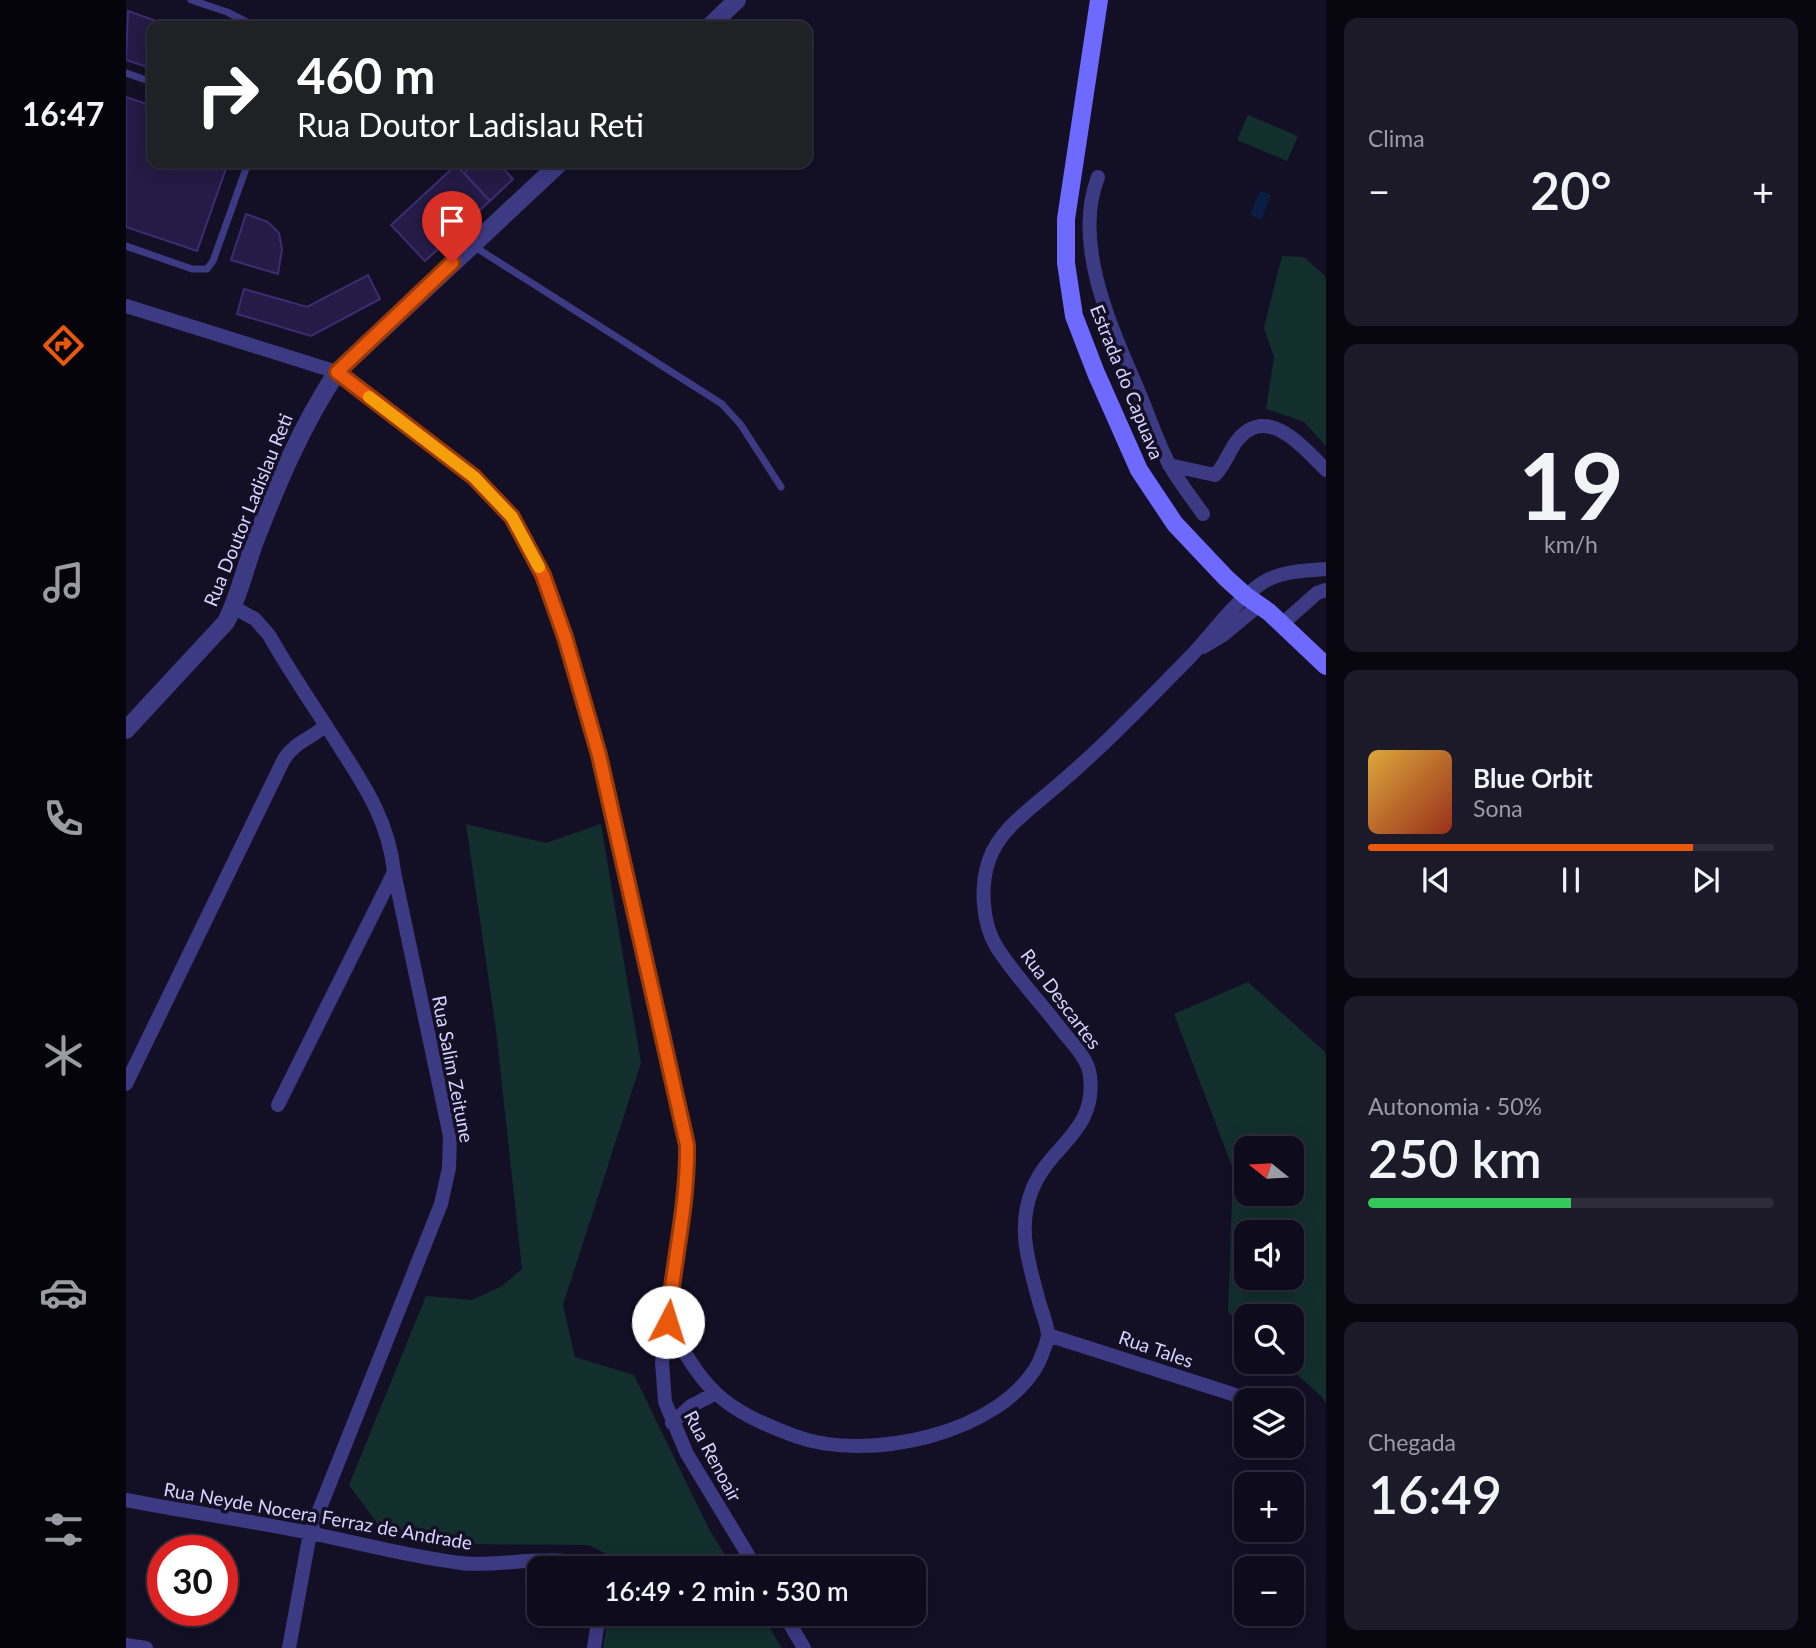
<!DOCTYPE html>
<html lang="pt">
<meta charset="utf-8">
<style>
body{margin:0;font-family:Lato,sans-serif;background:#1c1929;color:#f1f3f6;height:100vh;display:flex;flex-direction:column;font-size:26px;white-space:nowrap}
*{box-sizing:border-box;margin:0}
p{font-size:23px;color:#9b9ba3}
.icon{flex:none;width:38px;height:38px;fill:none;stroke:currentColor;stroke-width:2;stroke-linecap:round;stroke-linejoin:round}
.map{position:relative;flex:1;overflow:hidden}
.panel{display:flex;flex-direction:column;gap:18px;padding:18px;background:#08060f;width:490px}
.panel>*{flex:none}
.guide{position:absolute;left:21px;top:21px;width:665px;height:147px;border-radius:14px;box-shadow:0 4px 18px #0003,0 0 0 2px #2e2b3b;background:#202124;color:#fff;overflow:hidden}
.needle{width:46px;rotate:288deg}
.buttons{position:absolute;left:1108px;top:1136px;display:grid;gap:14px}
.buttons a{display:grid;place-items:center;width:70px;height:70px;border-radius:14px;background:#0e0b1c;box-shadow:0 4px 18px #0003,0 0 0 2px #2e2b3b;font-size:35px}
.speed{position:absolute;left:21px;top:1535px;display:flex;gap:14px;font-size:35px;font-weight:700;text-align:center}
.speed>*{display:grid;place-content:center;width:91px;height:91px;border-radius:50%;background:#0e0b1c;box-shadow:0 4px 18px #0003,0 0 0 2px #2e2b3b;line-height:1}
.speed .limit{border:10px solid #d22;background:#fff;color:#111}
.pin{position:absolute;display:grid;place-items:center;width:60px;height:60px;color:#fff;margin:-72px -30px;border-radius:50% 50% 50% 0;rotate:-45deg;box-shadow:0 0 7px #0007}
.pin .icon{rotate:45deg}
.me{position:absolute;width:77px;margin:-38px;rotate:5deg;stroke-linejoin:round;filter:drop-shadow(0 0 5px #0008)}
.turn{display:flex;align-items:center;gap:24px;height:147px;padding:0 35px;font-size:32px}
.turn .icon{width:91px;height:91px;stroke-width:2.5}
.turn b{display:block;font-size:49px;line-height:60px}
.big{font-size:52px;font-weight:600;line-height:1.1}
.panel .card{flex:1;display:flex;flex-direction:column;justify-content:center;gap:10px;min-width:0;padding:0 24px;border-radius:14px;background:#1c1929}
.panel .dial{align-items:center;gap:0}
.dial b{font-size:91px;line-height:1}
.song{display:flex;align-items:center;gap:21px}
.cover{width:84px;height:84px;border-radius:10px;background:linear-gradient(135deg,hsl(40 70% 55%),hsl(10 70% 35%))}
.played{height:7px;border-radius:4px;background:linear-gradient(90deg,#ea580c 80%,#2e2b3b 80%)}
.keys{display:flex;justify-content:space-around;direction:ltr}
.heat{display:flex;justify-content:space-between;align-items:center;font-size:38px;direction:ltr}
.charge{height:10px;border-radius:5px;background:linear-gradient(90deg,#34c759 50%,#2e2b3b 0)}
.trip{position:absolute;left:401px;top:1556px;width:399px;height:70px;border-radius:14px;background:#0e0b1c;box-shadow:0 4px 18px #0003,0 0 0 2px #2e2b3b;font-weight:600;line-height:70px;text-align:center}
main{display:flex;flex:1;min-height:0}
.tabs{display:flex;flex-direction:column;width:126px;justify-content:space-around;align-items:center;background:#06040b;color:#9b9ba3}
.tabs .icon{width:49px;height:49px}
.tabs .active{color:#ea580c}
.tabs b{font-size:32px;color:#f1f3f6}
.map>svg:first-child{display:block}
</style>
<main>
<nav class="tabs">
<b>16:47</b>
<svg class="icon active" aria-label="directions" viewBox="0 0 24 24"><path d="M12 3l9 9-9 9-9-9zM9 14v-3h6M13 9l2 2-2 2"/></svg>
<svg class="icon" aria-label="music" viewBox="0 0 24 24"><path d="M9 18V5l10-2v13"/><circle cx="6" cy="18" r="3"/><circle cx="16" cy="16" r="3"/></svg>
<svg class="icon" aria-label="phone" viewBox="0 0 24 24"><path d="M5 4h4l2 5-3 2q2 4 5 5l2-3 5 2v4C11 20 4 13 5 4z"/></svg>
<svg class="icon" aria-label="climate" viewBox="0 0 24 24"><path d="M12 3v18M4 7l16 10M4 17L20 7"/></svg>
<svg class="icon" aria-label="car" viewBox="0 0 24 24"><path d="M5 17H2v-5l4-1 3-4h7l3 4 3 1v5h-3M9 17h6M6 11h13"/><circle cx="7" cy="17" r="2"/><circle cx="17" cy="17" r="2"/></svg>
<svg class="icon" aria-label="filters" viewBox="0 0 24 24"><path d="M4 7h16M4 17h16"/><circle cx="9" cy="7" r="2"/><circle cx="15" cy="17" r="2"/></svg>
</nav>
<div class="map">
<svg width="1200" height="1648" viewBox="0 0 1200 1648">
<rect width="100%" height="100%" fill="#130f25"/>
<!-- green -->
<path fill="#122f2e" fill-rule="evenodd" d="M1122,115L1172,136L1161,161L1111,140Z
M1156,256L1178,257L1200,277V446L1178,422L1140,409L1148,357L1138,328Z
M340,824L420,843L475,824L515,1063L437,1305L449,1357L508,1375L583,1529L607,1568H488L489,1558L462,1545L333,1544L257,1531L223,1485L300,1296L346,1300L376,1286L396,1269L370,1030Z
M1122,982L1200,1053V1404L1197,1398L1157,1362H1166V1316H1120V1329L1102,1312L1107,1169L1048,1014ZM1120,1148H1166V1194H1120ZM1120,1232H1166V1278H1120Z
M482,1614H635L656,1648H477Z"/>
<!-- water -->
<path fill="#0a1e43" d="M1134,191L1145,195L1135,220L1124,215Z"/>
<!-- building -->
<path fill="#241b46" stroke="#3b2d72" stroke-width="2" d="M2,11L39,24L38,26H26V61L24,68L0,60Z
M0,97L26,106V163H102L71,251L0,227Z
M349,163H372L387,179L364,201L338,173Z
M330,165L364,201L299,261L265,225Z
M120,214L142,222L153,233L156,249L152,274L105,260Z
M242,275L254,299L185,336L111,314L118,289L181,307Z"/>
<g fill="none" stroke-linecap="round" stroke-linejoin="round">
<!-- service -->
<path stroke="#3d3a84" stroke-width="7" d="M65,0L101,12L129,26
M0,73L26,82
M0,246L66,269H81L87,261L122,163
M349,247L596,404L615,425L655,487"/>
<!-- minor -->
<path stroke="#3d3a84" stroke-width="14" d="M972,177C945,246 988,333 1015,397C1024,419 1032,444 1044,466C1053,482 1066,498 1077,514
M0,306L211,372L348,477L386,517L417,575L439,637L473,755L561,1145V1185L546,1280L536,1362L539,1402L561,1454L630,1568
M1043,465L1089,475C1099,465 1102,453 1110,442C1140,402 1177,447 1200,470
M107,607L129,619L143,635C165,674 191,711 215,749C241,789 263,824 268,872L324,1136L323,1168L315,1204L184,1533L163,1648
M1156,624L1191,593L1200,590
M1077,647L1097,635L1133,605
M0,1084L158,759C170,741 185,739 200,725
M152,1105L268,872
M542,1322C577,1390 596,1409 669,1436C741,1463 876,1434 913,1362C916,1354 922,1342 922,1334C921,1325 917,1314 914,1305C904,1267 890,1230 906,1190C923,1146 971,1132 964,1076C963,1061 948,1045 938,1033C917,1005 888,975 870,946C856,922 854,886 863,860C873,830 903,810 926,790C975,749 1020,702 1064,657C1088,632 1107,603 1136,583C1154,571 1179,571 1200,569
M922,1335L1125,1400
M546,1423L565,1406L588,1394
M0,1500C63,1512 126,1521 189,1534C237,1544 286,1557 335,1563C369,1568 435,1551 461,1568
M658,1614L678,1648
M0,1645L20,1648
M468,1648L473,1614"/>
<!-- tertiary -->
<path stroke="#3d3a84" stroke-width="18" d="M584,26L611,0
M0,730L100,622C113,596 119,568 129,541C153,480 175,427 211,372L434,163"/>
<!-- secondary -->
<path stroke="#6f6aff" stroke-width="18" d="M973,0L940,219V263L948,316L970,373L1013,470L1049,524L1100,578L1120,596L1143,612L1200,666"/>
</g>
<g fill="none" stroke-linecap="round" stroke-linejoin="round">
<defs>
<path id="route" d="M326,263L211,372L348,477L386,517L417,575L439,637L473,755L561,1145C562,1205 547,1263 542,1322"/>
</defs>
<!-- route casing -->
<use href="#route" stroke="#983908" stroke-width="18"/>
<!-- route -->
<use href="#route" stroke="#ea580c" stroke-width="12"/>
<!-- slow -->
<path stroke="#f59e0b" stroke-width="12" d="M243,397L348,477L386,517L413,567"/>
</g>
<g text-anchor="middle" stroke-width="7" stroke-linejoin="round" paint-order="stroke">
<!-- street labels -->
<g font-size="19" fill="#d8d3ff" stroke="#130f25">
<text transform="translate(1001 382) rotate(68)" y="7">Estrada do Capuava</text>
<text transform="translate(122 510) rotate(-68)" y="7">Rua Doutor Ladislau Reti</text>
<text transform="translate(935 999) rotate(53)" y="7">Rua Descartes</text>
<text transform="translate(327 1069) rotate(79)" y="7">Rua Salim Zeitune</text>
<text transform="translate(1030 1349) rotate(19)" y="7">Rua Tales</text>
<text transform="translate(587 1456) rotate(62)" y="7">Rua Renoair</text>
<text transform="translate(192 1516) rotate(10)" y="7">Rua Neyde Nocera Ferraz de Andrade</text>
</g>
</g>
</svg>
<div class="buttons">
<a><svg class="needle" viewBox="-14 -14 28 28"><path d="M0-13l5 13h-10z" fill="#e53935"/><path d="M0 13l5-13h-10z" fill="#9b9ba3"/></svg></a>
<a><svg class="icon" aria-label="sound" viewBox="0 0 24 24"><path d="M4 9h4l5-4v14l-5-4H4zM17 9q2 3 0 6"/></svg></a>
<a><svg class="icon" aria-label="search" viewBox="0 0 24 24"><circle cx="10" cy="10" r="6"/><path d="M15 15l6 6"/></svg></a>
<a><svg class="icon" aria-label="layers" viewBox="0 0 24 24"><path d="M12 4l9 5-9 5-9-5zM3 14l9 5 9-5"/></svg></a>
<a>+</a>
<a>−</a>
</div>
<div class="speed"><div class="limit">30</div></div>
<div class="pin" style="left:326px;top:263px;background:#d93025"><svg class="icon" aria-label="arrive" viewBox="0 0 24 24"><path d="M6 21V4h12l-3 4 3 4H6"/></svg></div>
<svg class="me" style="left:542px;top:1322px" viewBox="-20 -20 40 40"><circle r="19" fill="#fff"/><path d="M0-13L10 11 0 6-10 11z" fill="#ea580c"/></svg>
<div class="trip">16:49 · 2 min · 530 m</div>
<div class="guide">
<div class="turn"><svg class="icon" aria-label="right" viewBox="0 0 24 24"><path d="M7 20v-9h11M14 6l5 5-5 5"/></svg><div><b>460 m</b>Rua Doutor Ladislau Reti</div></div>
</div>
</div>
<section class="panel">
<div class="card"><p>Clima</p>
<div class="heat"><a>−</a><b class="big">20°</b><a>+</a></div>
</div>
<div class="card dial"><b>19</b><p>km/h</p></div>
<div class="card">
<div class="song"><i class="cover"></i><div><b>Blue Orbit</b><p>Sona</p></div></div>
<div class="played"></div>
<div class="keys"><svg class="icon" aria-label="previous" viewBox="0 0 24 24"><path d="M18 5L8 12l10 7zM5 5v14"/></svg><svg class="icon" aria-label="pause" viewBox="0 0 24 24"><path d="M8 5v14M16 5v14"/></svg><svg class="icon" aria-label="next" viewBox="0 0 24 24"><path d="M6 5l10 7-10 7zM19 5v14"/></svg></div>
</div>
<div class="card"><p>Autonomia · 50%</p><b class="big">250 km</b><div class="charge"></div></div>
<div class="card"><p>Chegada</p><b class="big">16:49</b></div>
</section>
</main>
